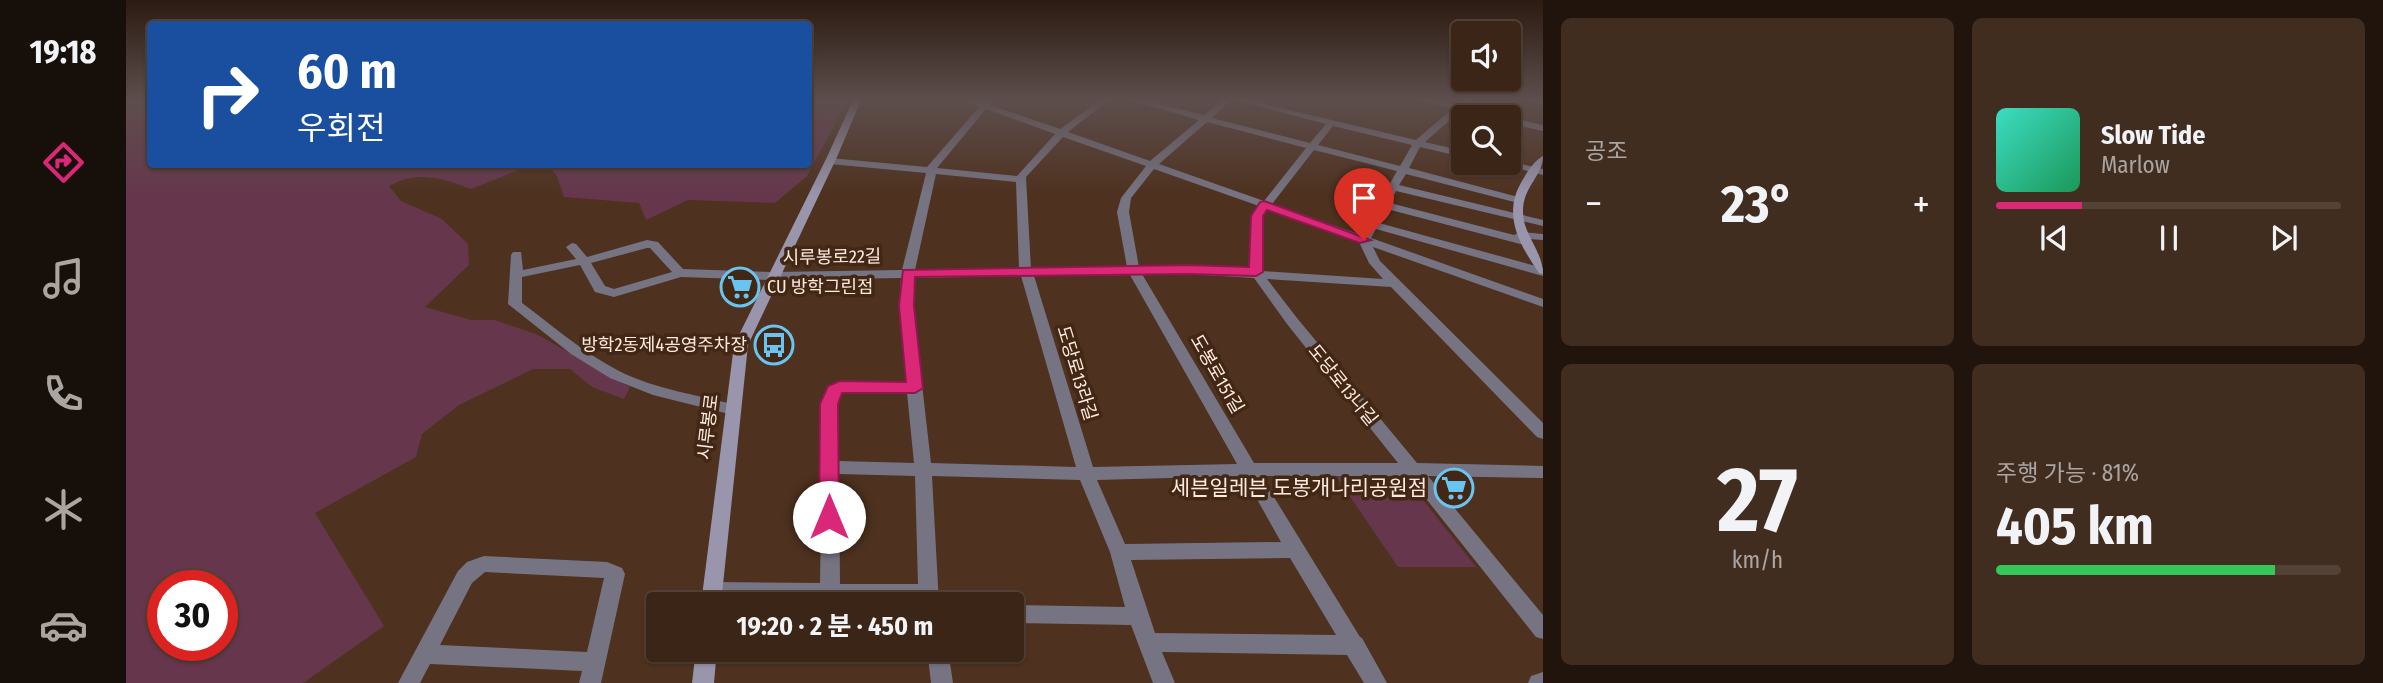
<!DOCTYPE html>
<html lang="ko">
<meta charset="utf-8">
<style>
body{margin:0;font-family:"Fira Sans Condensed","Noto Sans KR",sans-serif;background:#412d20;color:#f1f3f6;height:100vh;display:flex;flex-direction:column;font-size:26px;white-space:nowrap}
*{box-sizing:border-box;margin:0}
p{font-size:23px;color:#aba5a1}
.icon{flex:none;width:38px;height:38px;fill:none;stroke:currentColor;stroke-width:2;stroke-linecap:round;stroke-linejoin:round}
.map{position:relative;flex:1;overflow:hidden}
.panel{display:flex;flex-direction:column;gap:18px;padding:18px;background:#20140d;width:840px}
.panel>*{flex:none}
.guide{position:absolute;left:21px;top:21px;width:665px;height:147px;border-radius:7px;box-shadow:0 2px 5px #0004,0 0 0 2px #544236;background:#1a4fa0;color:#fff;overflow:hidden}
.controls{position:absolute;left:1325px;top:21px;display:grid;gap:14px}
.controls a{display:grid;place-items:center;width:70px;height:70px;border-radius:7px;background:#3a2517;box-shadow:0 2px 5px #0004,0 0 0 2px #544236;font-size:35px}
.speed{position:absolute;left:21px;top:570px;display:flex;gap:14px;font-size:35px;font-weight:700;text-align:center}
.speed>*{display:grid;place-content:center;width:91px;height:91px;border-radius:50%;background:#3a2517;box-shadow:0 2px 5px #0004,0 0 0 2px #544236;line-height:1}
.speed .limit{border:10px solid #d22;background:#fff;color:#111}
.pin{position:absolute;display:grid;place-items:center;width:60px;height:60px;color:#fff;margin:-72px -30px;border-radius:50% 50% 50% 0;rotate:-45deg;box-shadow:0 0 7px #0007}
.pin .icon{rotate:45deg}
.me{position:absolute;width:77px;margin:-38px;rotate:0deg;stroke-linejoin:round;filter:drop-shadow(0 0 5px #0008)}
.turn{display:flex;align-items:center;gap:24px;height:147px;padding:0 35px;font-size:32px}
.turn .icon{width:91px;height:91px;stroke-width:2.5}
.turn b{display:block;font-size:49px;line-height:60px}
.big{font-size:52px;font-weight:700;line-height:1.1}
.panel .widget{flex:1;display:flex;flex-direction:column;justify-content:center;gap:10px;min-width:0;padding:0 24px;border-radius:10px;background:#412d20}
.panel .dial{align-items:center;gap:0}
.dial b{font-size:91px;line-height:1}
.song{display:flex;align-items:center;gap:21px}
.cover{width:84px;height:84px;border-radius:10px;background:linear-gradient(135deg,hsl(170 70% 55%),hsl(150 70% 35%))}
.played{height:7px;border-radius:4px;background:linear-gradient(90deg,#db2777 25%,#544236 25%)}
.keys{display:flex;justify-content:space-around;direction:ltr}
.heat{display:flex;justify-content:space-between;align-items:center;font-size:38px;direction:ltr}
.charge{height:10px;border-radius:5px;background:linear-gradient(90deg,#34c759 81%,#544236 0)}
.panel .tiles{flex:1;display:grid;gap:18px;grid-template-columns:repeat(2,1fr)}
.trip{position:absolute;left:520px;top:592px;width:378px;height:70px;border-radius:7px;background:#3a2517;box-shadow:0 2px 5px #0004,0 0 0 2px #544236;font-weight:700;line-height:70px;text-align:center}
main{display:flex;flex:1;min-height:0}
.menu{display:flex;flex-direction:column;width:126px;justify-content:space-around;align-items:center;background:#170f09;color:#aba5a1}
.menu .icon{width:49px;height:49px}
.menu .on{color:#db2777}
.menu b{font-size:32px;color:#f1f3f6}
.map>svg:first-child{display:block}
</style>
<main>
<nav class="menu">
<b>19:18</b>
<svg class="icon on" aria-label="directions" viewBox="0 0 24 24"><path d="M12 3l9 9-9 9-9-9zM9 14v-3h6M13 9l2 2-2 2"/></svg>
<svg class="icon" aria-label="music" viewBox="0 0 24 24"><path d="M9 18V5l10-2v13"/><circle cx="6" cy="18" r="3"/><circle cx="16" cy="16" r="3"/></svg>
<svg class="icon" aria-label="phone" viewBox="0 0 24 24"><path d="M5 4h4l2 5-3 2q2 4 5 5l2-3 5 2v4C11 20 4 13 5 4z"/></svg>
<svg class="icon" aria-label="climate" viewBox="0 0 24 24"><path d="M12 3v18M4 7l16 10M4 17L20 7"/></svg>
<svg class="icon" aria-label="car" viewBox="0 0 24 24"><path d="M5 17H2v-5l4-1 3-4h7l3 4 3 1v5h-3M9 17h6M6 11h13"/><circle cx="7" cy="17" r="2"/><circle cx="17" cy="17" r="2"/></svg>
</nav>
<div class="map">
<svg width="1417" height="683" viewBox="0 0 1417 683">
<rect width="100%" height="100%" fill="#4e311f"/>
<!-- green -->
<path fill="#66374c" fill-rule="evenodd" d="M0,100H24V164L405,165L345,189C316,178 291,170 263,186L275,201L316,219L342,244L343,265L299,307L345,320H369L412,335L504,387L498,399L466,387L444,369H407L333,405L296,434L290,457L189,513L258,626L177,683H0ZM37,586H96V646H37Z
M683,100H722L681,176L649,203L562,200L520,220L513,203L438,197L431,176L422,165L682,164Z
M1210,476L1260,477L1289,490L1350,567H1272Z"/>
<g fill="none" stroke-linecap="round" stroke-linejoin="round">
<!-- street -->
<path fill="#767483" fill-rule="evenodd" d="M838,100L857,102L865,100L864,105L934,129L974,100H983L942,132L1024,161L1073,120L1004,100H1017L1078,115L1096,100H1105L1086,118L1184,143L1200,124L1108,100H1121L1290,140L1326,109L1293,100H1307L1331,105L1337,100H1346L1339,107L1374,115L1375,117H1361L1334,111L1299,142L1337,151V157L1294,147L1283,168L1396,198V202L1392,203L1280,174L1273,185L1417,220V226L1270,191L1264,203L1388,235L1394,232L1417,234V240L1403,239L1402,243L1398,245L1261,209L1253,223L1417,268V276L1250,229L1245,238L1417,299V307L1247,247L1254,261L1417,423V439L1411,437L1265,287L1141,279L1171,318L1291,463L1417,466V478L1302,476L1417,615V639L1410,637L1282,476H1135L1234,637L1236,638L1261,683H1238L1221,655L1036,652L1049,683H1027L1005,625L886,623V605L999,607L984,552L954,480L806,476L813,604H793V601L587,600L580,597L577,591L580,585L587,582L694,583L697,395L709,382L714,381L780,383L773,306L775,278L647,280L555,277L488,297L469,292L454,265L396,277V303C427,326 458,353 493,371C531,390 573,395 613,406L615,410L613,414L607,415L527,395L484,378L445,354L382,304L385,255L387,252H395L397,270L450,259L440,247L446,243L450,244L461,257L521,240L532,242L557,269L647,272L776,270L800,173L704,164L699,161L704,158L801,167L853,107ZM860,109L929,134L891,176L811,168ZM1081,122L1180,148L1138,201L1033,164ZM1207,126L1286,145L1274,166L1192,145ZM937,137L1020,166L995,198L991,212L1001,267L905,269L900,177ZM1188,150L1271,171L1235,235L1146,204ZM1028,169L1133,206L1125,216L1124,270L1062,266L1013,267L1003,212L1005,198ZM810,174L890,182L893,269L789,270ZM1142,210L1233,242L1243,263L1257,279L1136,271L1137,216ZM521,248H524L546,272L488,289L479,286L465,263ZM1016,274H1062L1128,278L1161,324L1272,463H1128ZM1004,275L1111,464L967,467L908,276ZM895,276L950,467L805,463L787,306L788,278ZM718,391L781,393L788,463L713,461V396ZM713,474L789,476L792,584H714ZM1118,476L1155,542L999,544L971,480ZM1164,558L1210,635L1029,633L1005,560Z
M1401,100H1417V105L1402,102Z
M1382,117L1417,125V131L1382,123Z
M1382,161L1417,169V175L1372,163Z
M358,556L481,562L496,568L499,574L475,683H453L456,671L304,664L294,683H272L332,571L341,562ZM359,572L478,578L461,652L314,645L346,583Z
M801,649H822L827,683H805Z
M1417,672V683H1402L1405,676Z"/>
<!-- secondary -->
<path fill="#9895ac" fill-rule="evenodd" d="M727,100H735L711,157L622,345L595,604H575L608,345L701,157Z
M1417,156C1417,176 1396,188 1397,212C1397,235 1417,251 1417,274L1413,273C1393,244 1376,214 1396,181C1401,172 1408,161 1417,156Z
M570,649H591L588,683H566Z"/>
</g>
<!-- sky -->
<linearGradient id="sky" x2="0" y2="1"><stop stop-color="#2b1b11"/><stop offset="0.51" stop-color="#5d4e4d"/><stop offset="1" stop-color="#5d4e4d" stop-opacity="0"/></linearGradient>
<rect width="1417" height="195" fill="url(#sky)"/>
<!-- route -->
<path fill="#db2777" stroke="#8e194d" stroke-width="2" d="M1138,201L1245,240L1234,243L1141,210L1137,216V272L1130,276L1062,274L789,277L788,306L797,388L789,393H716L712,404L713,517L710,523H696L693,517L694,404L702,386L714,381L780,382L773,306L777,270L1062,265L1123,267L1125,216L1134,202Z"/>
<!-- icons -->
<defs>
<symbol id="supermarket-ring" viewBox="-11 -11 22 22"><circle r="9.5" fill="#432715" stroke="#69c4f1" stroke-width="1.5"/><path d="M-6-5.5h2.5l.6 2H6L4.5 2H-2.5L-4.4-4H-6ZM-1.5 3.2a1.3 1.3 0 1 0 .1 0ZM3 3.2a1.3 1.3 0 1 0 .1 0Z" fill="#69c4f1"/></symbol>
<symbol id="bus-ring" viewBox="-11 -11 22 22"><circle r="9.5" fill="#432715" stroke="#69c4f1" stroke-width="1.5"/><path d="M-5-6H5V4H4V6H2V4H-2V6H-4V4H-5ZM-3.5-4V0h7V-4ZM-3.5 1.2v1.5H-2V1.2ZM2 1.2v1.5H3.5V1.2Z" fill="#69c4f1"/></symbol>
</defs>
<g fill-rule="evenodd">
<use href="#supermarket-ring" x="592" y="265" width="44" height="44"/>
<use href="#bus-ring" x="626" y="323" width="44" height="44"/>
<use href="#supermarket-ring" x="1306" y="466" width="44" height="44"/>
</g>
<g text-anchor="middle" stroke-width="7" stroke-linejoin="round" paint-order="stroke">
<!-- street labels -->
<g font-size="18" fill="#fdeadf" stroke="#432715">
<text transform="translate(706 257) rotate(-1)" y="6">시루봉로22길</text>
<text transform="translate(951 373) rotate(73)" y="6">도당로13라길</text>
<text transform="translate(1091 374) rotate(60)" y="6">도봉로151길</text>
<text transform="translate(1217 385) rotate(51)" y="6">도당로13나길</text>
<text transform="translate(582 427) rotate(-83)" y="6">시루봉로</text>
</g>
<!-- poi labels -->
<g font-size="18" fill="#fdeadf" stroke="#432715" text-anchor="start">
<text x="641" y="293">CU 방학그린점</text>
<text x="621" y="351" text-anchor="end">방학2동제4공영주차장</text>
</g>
<!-- near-poi labels -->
<g font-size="21" fill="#fdeadf" stroke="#432715" text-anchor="end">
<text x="1301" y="495">세븐일레븐 도봉개나리공원점</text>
</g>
</g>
</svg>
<div class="controls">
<a><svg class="icon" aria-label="sound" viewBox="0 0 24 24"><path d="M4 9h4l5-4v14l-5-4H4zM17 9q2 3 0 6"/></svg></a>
<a><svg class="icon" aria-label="search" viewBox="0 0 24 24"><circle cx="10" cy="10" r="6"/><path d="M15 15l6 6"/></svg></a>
</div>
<div class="speed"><div class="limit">30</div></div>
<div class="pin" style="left:1238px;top:240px;background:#d93025"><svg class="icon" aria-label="arrive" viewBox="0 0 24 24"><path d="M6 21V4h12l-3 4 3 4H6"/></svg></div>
<svg class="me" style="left:703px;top:517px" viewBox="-20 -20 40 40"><circle r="19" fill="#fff"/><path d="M0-13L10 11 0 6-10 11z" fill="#db2777"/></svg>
<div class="trip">19:20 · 2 분 · 450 m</div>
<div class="guide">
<div class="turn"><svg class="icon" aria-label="right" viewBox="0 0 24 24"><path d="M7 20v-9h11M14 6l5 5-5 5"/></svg><div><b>60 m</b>우회전</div></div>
</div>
</div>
<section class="panel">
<div class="tiles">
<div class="widget"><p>공조</p>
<div class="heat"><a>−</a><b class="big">23°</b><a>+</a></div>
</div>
<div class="widget">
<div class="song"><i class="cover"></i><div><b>Slow Tide</b><p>Marlow</p></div></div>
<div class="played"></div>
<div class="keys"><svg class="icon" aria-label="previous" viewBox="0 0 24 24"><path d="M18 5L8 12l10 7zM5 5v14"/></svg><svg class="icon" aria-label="pause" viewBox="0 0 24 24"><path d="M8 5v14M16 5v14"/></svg><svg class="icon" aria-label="next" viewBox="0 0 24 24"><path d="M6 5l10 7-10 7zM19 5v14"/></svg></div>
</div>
<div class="widget dial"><b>27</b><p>km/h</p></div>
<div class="widget"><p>주행 가능 · 81%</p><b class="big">405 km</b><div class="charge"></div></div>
</div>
</section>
</main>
